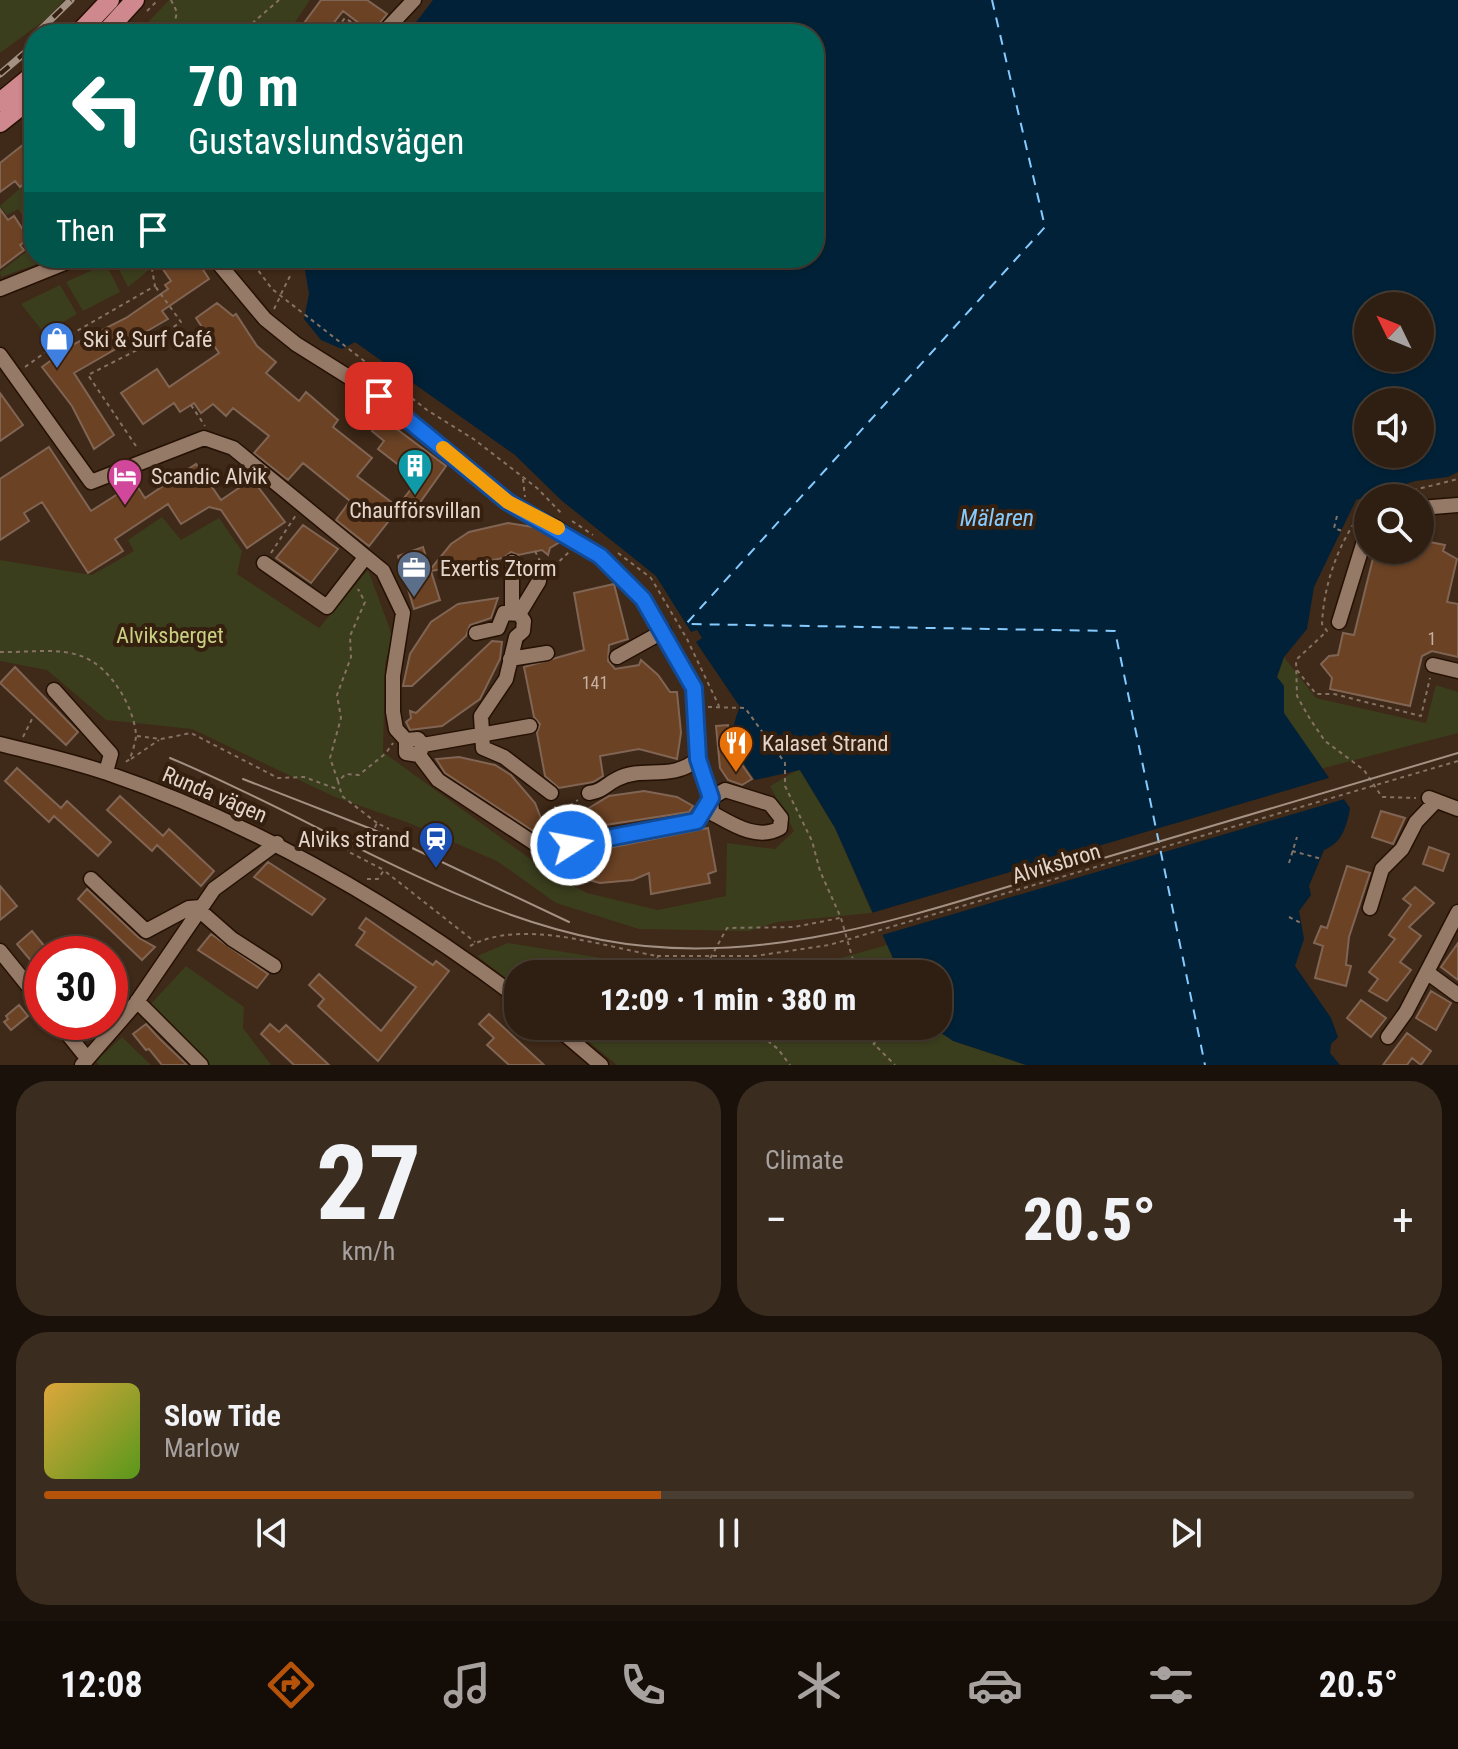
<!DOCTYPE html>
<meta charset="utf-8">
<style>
body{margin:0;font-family:"Roboto Condensed",sans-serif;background:#3b2c20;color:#f1f3f6;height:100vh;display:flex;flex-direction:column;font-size:30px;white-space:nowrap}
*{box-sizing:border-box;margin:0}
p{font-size:26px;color:#a7a29f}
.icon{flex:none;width:44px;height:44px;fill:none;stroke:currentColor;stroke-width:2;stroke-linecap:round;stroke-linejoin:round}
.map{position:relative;height:1065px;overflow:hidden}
.panel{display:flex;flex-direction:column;gap:16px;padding:16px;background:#1a110a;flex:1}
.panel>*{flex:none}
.guide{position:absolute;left:24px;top:24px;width:800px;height:244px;border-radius:32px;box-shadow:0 2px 6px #0004,0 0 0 2px #4a3d32;background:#00695c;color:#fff;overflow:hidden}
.needle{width:52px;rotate:313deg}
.tools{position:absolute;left:1354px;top:292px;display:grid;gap:16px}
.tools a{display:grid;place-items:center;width:80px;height:80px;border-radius:50%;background:#2f1f12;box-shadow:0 2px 6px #0004,0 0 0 2px #4a3d32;font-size:40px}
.speed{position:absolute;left:24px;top:936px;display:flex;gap:16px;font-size:40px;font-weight:700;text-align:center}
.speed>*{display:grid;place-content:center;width:104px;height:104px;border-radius:50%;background:#2f1f12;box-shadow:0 2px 6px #0004,0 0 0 2px #4a3d32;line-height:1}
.speed .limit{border:12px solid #d22;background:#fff;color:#111}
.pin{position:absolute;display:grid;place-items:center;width:68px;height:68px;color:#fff;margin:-34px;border-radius:16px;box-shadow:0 4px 12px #0006}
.me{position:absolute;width:88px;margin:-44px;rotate:79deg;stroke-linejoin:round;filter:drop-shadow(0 0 6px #0008)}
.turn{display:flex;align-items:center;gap:28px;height:168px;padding:0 32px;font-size:36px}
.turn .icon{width:104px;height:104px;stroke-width:2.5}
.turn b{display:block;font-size:56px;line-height:68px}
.then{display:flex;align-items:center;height:76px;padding:0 32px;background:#0003;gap:16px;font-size:30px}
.big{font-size:60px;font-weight:800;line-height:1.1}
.panel .widget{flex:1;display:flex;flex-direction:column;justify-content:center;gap:12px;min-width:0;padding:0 28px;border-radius:32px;background:#3b2c20}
.panel .dial{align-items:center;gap:0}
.dial b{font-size:104px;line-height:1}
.song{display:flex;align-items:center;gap:24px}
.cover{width:96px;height:96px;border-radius:12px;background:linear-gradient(135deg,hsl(40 70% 55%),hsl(90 70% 35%))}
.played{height:8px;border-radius:4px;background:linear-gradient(90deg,#b45309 45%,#4a3d32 45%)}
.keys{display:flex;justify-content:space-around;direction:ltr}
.heat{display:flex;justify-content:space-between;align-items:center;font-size:44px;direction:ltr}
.panel .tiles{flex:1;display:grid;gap:16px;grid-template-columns:1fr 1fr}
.widget:last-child{grid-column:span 2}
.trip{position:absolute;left:504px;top:960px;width:448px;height:80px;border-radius:32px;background:#2f1f12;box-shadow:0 2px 6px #0004,0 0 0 2px #4a3d32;font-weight:800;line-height:80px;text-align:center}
.menu{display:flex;height:128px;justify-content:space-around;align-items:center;background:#130c07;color:#a7a29f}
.menu .icon{width:56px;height:56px}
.menu .on{color:#b45309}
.menu b{font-size:36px;color:#f1f3f6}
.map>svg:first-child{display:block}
</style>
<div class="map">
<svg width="1458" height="1065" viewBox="0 0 1458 1065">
<rect width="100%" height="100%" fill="#3f2918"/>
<!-- green -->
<path fill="#3b3e1d" d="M0,0H64L48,18L0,53Z
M169,0H310L295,22L268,34H137Z
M34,176V233L18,209L7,215L0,206Z
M34,246V258H54L1,277L0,272Z
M119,258H146L149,270L128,287L114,260Z
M106,264L120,292L83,311L66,282Z
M60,285L77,314L44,333L21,304Z
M162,517L181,540L219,518L242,551L237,574L319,628L368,570L392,635L385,665L383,752L551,874L587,893L658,910L726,896L727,843L775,849L794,831L770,786L799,769L835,828L872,913L777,922L749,931L639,929L556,903L497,861L409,823L335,797L192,729L106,720L47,670L0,661V560L92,575L134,551L128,540Z
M1284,657L1316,698L1426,723L1436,685L1458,692V733L1320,769L1284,713V686L1277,677Z
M508,943L646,965L819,964L887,945L900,974H518V987L477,956Z
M186,966L244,1007L243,1028L271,1065H204L148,1007Z
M570,1026H931L953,1041L1026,1065H617Z
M122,1037L151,1065H99L96,1061Z"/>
<!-- water -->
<path fill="#002137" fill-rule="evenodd" d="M433,0H1458V472L1448,477L1415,481L1356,500L1314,587L1307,629L1284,657L1277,677L1284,686V713L1350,808C1347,826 1342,843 1324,850L1309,886L1311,895L1299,911L1304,939L1295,966L1331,1018L1338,1037L1331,1044L1330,1053L1340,1065H1026L953,1041L931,1026H938V974H900L835,828L800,770L755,780C737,755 726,737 740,707L696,642L702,638L697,630L691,632L656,576L561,500L515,455L355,342L342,349L321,340L304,319L309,294L303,258H814V34H407ZM1368,306H1420V358H1368ZM1368,402H1420V454H1368Z"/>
<!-- pier -->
<path fill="#3f2918" d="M1332,777L1348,798L879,936L868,914Z"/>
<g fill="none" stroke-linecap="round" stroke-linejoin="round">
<!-- ferry -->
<path stroke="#86cbff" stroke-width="2" stroke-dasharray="10 8" stroke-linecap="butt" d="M992,0L1045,227L686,624L1115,631L1205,1065"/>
</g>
<!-- building -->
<path fill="#6b4224" stroke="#806554" stroke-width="2" d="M321,0H367L387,14L372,33L343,11L325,34H296Z
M34,136V175L20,187L15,181L0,192V163Z
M0,209L8,220L14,216L29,239L20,245L24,250L0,268Z
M164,258H204L200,265L209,279L162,311L168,319L74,373L114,435L94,449L72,406L42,367L72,345L126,318L168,289L165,285L171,281L158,262Z
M217,303L233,316L236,314L257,346L276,362L266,373L299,401L306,392L338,420L333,427L372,458L357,476L399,508L369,546L336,520L350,501L303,463L288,480L254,453L269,436L233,408L226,416L213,404L201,413L194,403L180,412L174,403L143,424L121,393L157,369L169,387L219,353L196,318Z
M0,393L23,425L0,441Z
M382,418L446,466L416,508L404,498L418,480L378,449L384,441L372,431Z
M49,447L91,511L135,483L145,498L196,464L221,500L252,479L285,522L247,548L221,510L209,507L181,524L168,504L115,539L123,551L88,573L42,502L24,513L29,521L0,540V479Z
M508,523L533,527L560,542L550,548L548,555L542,550L518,555L511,552L503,558L467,565L464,569L459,566L431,571L440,600L414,609L398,556L423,547L430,570L451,544L469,532Z
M303,525L338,549L311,583L276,558Z
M1420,540L1445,545L1443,551L1457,559L1447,602L1458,604V657L1432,651L1422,656L1410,706L1330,689L1332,678L1321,664L1329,656L1338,655L1343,633L1354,635L1375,550H1420Z
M614,584L628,639L609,645L608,661L615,669L639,665L641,660L658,675L670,692H677L681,733L677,759L639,749L600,756L603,776L593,782L559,788L545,776L537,733L540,724L534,717L524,667L584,650L574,593Z
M498,598L491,618L470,625L466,636L412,686H403L410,654L431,622L458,604Z
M492,641L502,642L500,659L480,699L442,726L410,730L406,722L411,718L410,711L416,713Z
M15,667L78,732L66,745L0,683Z
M728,725L731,749L752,779L742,785L728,780L720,768L716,726Z
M459,757L495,765L511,775L535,803L546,831L536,833L445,773L436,759Z
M17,768L61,808L67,801L111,842L98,856L54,816L49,822L5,781Z
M644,791L677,797L693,806L689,812L566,831L589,808L609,796Z
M120,796L163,836L169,829L214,871L201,886L157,845L152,851L107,810Z
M1381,811L1405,818L1393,844L1372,837Z
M708,828L716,871L708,874L710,883L651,894L649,873L633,880L600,883L567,874L553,865L559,858Z
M1429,847L1449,854L1443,871L1423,864Z
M268,862L325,899L312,915L254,877Z
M1347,866L1370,873L1349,937L1346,965L1351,966L1346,986L1315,978L1323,946L1314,943L1321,926L1327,928Z
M0,886L17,906L0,920Z
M1415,887L1434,903L1409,927L1421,936L1400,962L1411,970L1387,1001L1369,991L1378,979L1369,972L1395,939L1389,935L1411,905L1403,899Z
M87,889L139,938L155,947L142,960L78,899Z
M366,918L433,965L436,961L449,971L378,1061L318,1006L324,999L309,985L319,974L381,1031L416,987L356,945L365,932L359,928Z
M32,931L51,954H42V974L17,944Z
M211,934L268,974L257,988L198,950Z
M1458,943V980L1441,967Z
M1431,991L1451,1003L1436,1030L1416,1018Z
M1361,1000L1386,1018L1371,1037L1347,1018Z
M19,1005L28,1016L11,1030L4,1022L8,1019L6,1016Z
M489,1014L544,1065H509L487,1045L494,1038L479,1024Z
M146,1024L159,1038L187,1065H162L149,1049L146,1050L133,1034Z
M270,1024L279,1032L286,1025L329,1065H294L261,1034Z
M1407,1033L1431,1051L1421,1065L1412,1058L1407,1065H1383Z"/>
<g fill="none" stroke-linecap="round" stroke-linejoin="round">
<defs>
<path id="minor" d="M382,34L414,0
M214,258L265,319L296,344L379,396L508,502L557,528L600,556L643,599L694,688L698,759L711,798L697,821L540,847L438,780L419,755L406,753V740L418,739L423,745L419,755
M0,289L77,258
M0,355L91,482L204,438L233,448L383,571L403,613L393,676V712L396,729L406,740
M1420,508L1458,505
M264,563L327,607L364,559
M512,611V562
M519,614L539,581
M1339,622L1368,528
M498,628L504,613L519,614L524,621L523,631L516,637L506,679L481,716L483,748L504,757L551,793
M476,633L498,628
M617,657L664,631
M510,659L547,653
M1433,665L1458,671
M54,690L111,754L106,772
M0,744C35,753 72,761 107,773C256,824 392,903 518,998
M423,745L530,726
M725,790L770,804L781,818L780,828C757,841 732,824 712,813L711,798Z
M589,793C603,791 605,785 617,779C645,765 670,782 698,759
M1429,798L1458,809
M91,879L146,931L189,908L201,907
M1370,908L1382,869L1402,849L1416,822L1436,801
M199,910L232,939L274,966
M0,951L42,1003
M1428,973L1458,995
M137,1001L201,1065
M58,1022L86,1057
M555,1026L601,1065
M1388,1037L1406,1012L1458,912
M82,1065L136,1003L214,889L277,843"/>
<path id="major" d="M78,34L110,0
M104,34L135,0
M0,102L34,74
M0,123L34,96"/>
</defs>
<!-- minor casing -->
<use href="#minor" stroke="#251103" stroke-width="17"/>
<!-- major casing -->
<use href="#major" stroke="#251103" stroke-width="21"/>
<!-- path -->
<path stroke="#857264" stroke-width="2" stroke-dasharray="4 4" stroke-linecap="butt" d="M171,0L177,12L172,34
M147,11L158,0
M240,34L279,0
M332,34L345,18L354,24
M249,258L272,289L427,410L475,440L537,488L563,515
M255,265V258
M281,294L290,276
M274,309L280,297
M25,367L68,336L155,286L150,258
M191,405L205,426
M136,446L88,375L143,347L181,322L155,286
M523,479L525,497
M1382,498L1458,479
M1368,504C1340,538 1324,581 1322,624L1327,631L1296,660L1297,696L1310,719L1325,741L1364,770L1382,797L1416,798
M1337,516L1334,528L1342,531
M572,521L593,535
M535,551L544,569
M271,553L296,515
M618,553L651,578L687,639L719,706
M548,572L570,551
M0,652C26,653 56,647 81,656C109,665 134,706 136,735C136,742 132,752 130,759L124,763
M1297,670L1316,694H1334L1421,716L1430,678
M708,707L745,708L785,763V786L812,841L820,871L841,918L857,974
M137,736L161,739L191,733L278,778L304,777L340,790
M23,737L34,715
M131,759L159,740
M338,781L330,758L341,718L337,695L351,657L350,636L365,602L358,589
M555,806L556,814L578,800
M377,823L342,796L338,781L346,774L359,775L386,753L393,743
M368,842L377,823L389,829
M1292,851L1322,859
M1289,863L1297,837
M386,872L475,942
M367,879H378L384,870L347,851L354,837L380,848
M1289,917L1301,923
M470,946C521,918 602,946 657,956L662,974
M685,974L705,968L727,928L794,927L840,918
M749,1026L778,1049L790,1065
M846,1026L875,1045
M866,1026L877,1047L895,1065"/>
<!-- minor -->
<use href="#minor" stroke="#967a68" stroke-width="14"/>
<!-- major -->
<use href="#major" stroke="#cf888e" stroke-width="18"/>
<!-- tram -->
<path stroke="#a39184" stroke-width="2" d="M170,758C310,816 454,912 602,940C767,971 923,911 1080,865C1206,827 1332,790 1458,753
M243,779L374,830L569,922"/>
<defs>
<path id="rail" d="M36,34L71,0
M0,74L34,45"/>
</defs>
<!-- rail casing -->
<use href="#rail" stroke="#a39184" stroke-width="7"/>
<!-- rail -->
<use href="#rail" stroke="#351f0f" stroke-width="4" stroke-dasharray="12" stroke-linecap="butt"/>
<!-- path-bridge -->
<path stroke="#857264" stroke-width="2" stroke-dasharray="4 4" stroke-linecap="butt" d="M657,956H755L829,945L1458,761"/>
</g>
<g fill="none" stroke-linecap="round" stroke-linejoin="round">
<defs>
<path id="route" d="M379,396L508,502L600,556L643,599L694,688L698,759L711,798L697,821L571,845"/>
</defs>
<!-- route casing -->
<use href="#route" stroke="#114b97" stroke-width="20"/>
<!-- route -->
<use href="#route" stroke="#1a73e8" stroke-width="14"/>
<!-- slow -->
<path stroke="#f59e0b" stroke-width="14" d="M443,448L508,502L558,528"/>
</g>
<!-- icons -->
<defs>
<symbol id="shop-pin" viewBox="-11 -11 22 30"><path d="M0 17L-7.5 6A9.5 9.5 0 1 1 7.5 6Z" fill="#3f7fe0" stroke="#351f0f"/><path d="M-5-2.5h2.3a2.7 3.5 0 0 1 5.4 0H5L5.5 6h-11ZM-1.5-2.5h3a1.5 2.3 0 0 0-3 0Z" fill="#fff"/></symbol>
<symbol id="building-pin" viewBox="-11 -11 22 30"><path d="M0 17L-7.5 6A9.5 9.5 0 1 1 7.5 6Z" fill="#0f9aa8" stroke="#351f0f"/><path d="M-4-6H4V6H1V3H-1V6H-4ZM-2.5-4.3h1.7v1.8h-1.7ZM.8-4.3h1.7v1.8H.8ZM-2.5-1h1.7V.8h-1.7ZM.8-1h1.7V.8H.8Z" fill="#fff"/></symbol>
<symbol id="hotel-pin" viewBox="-11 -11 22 30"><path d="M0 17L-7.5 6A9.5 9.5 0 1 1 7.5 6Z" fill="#d1479c" stroke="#351f0f"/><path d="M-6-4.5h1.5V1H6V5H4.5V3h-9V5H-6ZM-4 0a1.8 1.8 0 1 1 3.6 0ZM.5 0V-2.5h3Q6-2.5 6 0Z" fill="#fff"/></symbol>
<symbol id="office-pin" viewBox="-11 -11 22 30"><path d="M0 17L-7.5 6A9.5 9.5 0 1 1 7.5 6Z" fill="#5c6f8a" stroke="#351f0f"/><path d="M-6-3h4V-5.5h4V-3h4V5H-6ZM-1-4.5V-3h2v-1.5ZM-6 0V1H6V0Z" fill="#fff"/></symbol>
<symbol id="restaurant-pin" viewBox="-11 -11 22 30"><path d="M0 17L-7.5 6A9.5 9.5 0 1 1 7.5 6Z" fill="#e8710a" stroke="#351f0f"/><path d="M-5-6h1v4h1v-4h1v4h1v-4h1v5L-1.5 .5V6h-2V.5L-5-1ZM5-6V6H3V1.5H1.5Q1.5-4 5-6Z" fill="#fff"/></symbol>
<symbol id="station-pin" viewBox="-11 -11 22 30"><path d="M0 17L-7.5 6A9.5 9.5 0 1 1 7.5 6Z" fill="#1a4fb4" stroke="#351f0f"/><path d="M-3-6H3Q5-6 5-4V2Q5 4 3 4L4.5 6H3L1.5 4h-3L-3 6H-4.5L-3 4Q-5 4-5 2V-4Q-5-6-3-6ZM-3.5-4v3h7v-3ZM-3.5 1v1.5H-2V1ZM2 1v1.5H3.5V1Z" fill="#fff"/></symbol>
</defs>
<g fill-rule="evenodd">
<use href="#shop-pin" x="37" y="319" width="40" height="54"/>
<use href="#building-pin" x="395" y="446" width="40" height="54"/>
<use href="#hotel-pin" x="105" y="456" width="40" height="54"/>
<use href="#office-pin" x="394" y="548" width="40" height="54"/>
<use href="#restaurant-pin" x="716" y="723" width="40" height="54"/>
<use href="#station-pin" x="416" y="819" width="40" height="54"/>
</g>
<g text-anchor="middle" stroke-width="8" stroke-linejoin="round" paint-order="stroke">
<!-- number labels -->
<g font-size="18" fill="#c6b0a1">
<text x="1432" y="645">1</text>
<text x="595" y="689">141</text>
</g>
<!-- poi labels -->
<g font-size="22" fill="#e4d5cb" stroke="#351f0f" text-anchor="start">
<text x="83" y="347">Ski &amp; Surf Café</text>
<text x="151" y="484">Scandic Alvik</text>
<text x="415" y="518" text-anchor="middle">Chaufförsvillan</text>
<text x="440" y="576">Exertis Ztorm</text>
<text x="762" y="751">Kalaset Strand</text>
<text x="410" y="847" text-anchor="end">Alviks strand</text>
</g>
<!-- park labels -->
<g font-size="22" fill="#c8d082" stroke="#351f0f">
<text x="170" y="643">Alviksberget</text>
</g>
<!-- street labels -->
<g font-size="22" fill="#e4d5cb" stroke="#351f0f">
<text transform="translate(215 794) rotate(23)" y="8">Runda vägen</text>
<text transform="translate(1056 863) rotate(-17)" y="8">Alviksbron</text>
</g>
<!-- water labels -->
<g font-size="24" font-style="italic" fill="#86cbff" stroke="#351f0f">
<text x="997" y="526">Mälaren</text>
</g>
</g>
</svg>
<div class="tools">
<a><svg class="needle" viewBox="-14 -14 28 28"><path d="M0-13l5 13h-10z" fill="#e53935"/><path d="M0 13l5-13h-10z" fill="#a7a29f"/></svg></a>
<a><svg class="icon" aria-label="sound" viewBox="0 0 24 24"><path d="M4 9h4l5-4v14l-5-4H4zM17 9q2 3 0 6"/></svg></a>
<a><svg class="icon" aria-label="search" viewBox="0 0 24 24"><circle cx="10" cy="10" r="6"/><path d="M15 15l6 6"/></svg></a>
</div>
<div class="speed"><div class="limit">30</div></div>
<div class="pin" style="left:379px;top:396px;background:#d93025"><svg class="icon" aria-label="arrive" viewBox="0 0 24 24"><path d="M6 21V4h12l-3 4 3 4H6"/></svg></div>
<svg class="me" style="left:571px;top:845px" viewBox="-20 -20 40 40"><circle r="17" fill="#1a73e8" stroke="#fff" stroke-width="3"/><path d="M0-11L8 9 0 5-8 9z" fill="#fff"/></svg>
<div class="trip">12:09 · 1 min · 380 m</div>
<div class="guide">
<div class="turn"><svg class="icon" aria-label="left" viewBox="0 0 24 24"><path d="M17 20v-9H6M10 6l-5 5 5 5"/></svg><div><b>70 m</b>Gustavslundsvägen</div></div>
<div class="then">Then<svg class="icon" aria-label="arrive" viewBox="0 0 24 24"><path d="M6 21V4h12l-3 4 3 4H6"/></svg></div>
</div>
</div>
<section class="panel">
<div class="tiles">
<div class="widget dial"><b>27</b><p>km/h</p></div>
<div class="widget"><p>Climate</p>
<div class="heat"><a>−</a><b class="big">20.5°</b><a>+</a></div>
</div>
<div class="widget">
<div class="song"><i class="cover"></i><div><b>Slow Tide</b><p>Marlow</p></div></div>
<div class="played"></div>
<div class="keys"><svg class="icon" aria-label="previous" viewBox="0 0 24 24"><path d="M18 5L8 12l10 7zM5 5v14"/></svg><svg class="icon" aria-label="pause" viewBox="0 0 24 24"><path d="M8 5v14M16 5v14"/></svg><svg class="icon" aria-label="next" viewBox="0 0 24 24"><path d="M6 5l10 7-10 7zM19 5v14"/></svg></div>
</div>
</div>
</section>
<nav class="menu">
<b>12:08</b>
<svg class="icon on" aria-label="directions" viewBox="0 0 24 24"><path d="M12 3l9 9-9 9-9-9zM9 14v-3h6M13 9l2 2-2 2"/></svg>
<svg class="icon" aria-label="music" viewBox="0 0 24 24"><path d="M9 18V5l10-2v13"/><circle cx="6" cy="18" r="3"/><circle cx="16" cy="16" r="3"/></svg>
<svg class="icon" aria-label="phone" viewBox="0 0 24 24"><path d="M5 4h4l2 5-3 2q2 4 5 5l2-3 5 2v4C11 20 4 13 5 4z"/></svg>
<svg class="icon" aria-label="climate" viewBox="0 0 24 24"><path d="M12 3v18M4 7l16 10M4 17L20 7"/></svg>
<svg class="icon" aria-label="car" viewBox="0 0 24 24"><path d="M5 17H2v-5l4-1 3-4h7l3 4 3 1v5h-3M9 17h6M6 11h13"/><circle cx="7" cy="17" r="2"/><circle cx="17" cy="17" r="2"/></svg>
<svg class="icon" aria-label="filters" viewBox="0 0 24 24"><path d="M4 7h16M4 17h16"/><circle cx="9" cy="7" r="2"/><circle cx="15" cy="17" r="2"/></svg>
<b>20.5°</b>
</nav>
